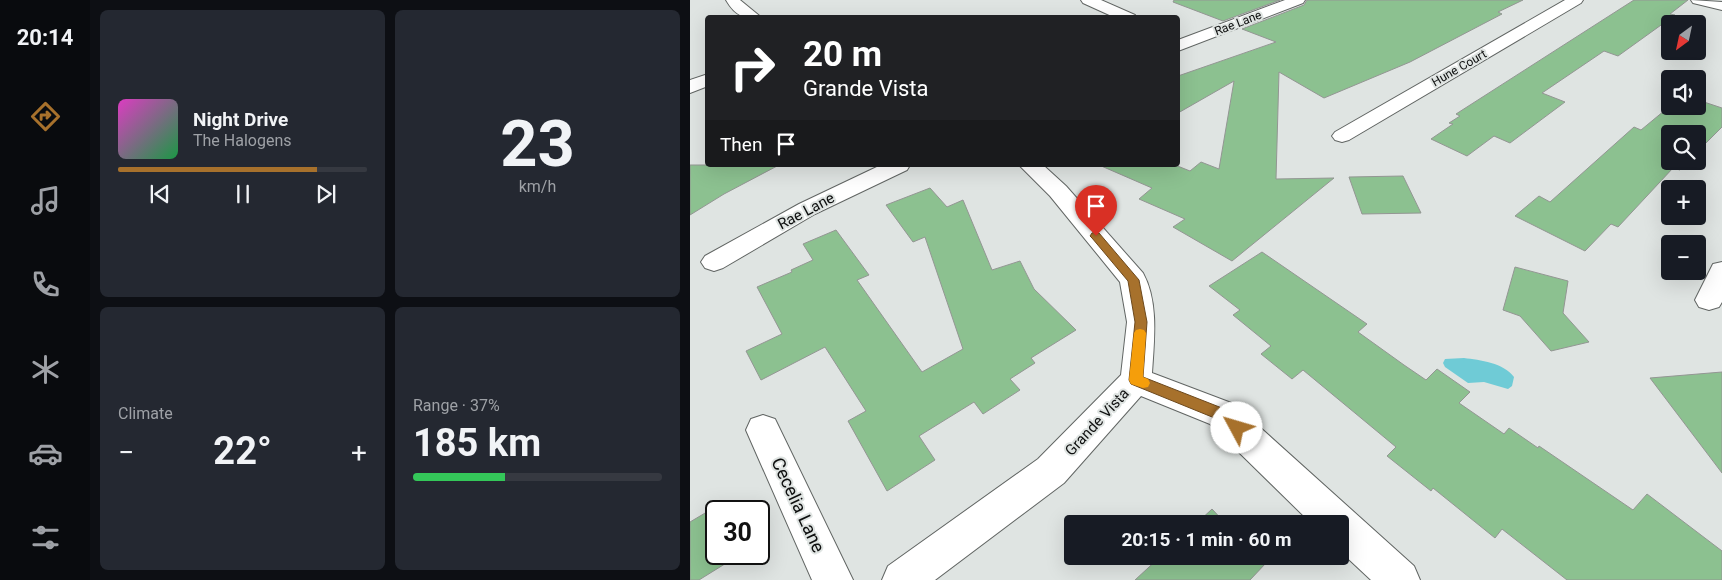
<!DOCTYPE html>
<meta charset="utf-8">
<style>
body{margin:0;font-family:Roboto,sans-serif;background:#242831;color:#f1f3f6;height:100vh;display:flex;flex-direction:column;font-size:19px;white-space:nowrap}
*{box-sizing:border-box;margin:0}
p{font-size:16px;color:#9ea1a6}
.icon{flex:none;width:28px;height:28px;fill:none;stroke:currentColor;stroke-width:2;stroke-linecap:round;stroke-linejoin:round}
.map{position:relative;flex:1;overflow:hidden}
.side{display:flex;flex-direction:column;gap:10px;padding:10px;background:#0d0f14;width:600px}
.side>*{flex:none}
.banner{position:absolute;left:15px;top:15px;width:475px;height:152px;border-radius:5px;box-shadow:0 5px 20px #0002;background:#202124;color:#fff;overflow:hidden}
.needle{width:32px;rotate:213deg}
.controls{position:absolute;left:971px;top:15px;display:grid;gap:10px}
.controls a{display:grid;place-items:center;width:45px;height:45px;border-radius:5px;background:#171b24;box-shadow:0 5px 20px #0002;font-size:25px}
.speed{position:absolute;left:15px;top:500px;display:flex;gap:10px;font-size:25px;font-weight:700;text-align:center}
.speed>*{display:grid;place-content:center;width:65px;height:65px;border-radius:50%;background:#171b24;box-shadow:0 5px 20px #0002;line-height:1}
.speed .limit{border:2px solid #111;border-radius:8px;background:#fff;color:#111}
.pin{position:absolute;display:grid;place-items:center;width:42px;height:42px;color:#fff;margin:-51px -21px;border-radius:50% 50% 50% 0;rotate:-45deg;box-shadow:0 0 5px #0007}
.pin .icon{rotate:45deg}
.me{position:absolute;width:55px;margin:-28px;rotate:309deg;stroke-linejoin:round;filter:drop-shadow(0 0 4px #0008)}
.turn{display:flex;align-items:center;gap:18px;height:105px;padding:0 15px;font-size:22px}
.turn .icon{width:65px;height:65px;stroke-width:2.5}
.turn b{display:block;font-size:35px;line-height:42px}
.then{display:flex;align-items:center;height:48px;padding:0 15px;background:#0003;gap:10px;font-size:19px}
.big{font-size:38px;font-weight:700;line-height:1.1}
.side .widget{flex:1;display:flex;flex-direction:column;justify-content:center;gap:8px;min-width:0;padding:0 18px;border-radius:8px;background:#242831}
.side .dial{align-items:center;gap:0}
.dial b{font-size:65px;line-height:1}
.song{display:flex;align-items:center;gap:15px}
.cover{width:60px;height:60px;border-radius:8px;background:linear-gradient(135deg,hsl(310 70% 55%),hsl(140 70% 35%))}
.played{height:5px;border-radius:2px;background:linear-gradient(90deg,#a7712c 80%,#363941 80%)}
.keys{display:flex;justify-content:space-around;direction:ltr}
.heat{display:flex;justify-content:space-between;align-items:center;font-size:28px;direction:ltr}
.charge{height:8px;border-radius:4px;background:linear-gradient(90deg,#34c759 37%,#363941 0)}
.side .tiles{flex:1;display:grid;gap:10px;grid-template-columns:repeat(2,1fr)}
.trip{position:absolute;left:374px;top:515px;width:285px;height:50px;border-radius:5px;background:#171b24;box-shadow:0 5px 20px #0002;font-weight:700;line-height:50px;text-align:center}
main{display:flex;flex:1;min-height:0}
.dock{display:flex;flex-direction:column;width:90px;justify-content:space-around;align-items:center;background:#090b0e;color:#9ea1a6}
.dock .icon{width:35px;height:35px}
.dock .current{color:#a7712c}
.dock b{font-size:22px;color:#f1f3f6}
.map>svg:first-child{display:block}
</style>
<main>
<nav class="dock">
<b>20:14</b>
<svg class="icon current" aria-label="directions" viewBox="0 0 24 24"><path d="M12 3l9 9-9 9-9-9zM9 14v-3h6M13 9l2 2-2 2"/></svg>
<svg class="icon" aria-label="music" viewBox="0 0 24 24"><path d="M9 18V5l10-2v13"/><circle cx="6" cy="18" r="3"/><circle cx="16" cy="16" r="3"/></svg>
<svg class="icon" aria-label="phone" viewBox="0 0 24 24"><path d="M5 4h4l2 5-3 2q2 4 5 5l2-3 5 2v4C11 20 4 13 5 4z"/></svg>
<svg class="icon" aria-label="climate" viewBox="0 0 24 24"><path d="M12 3v18M4 7l16 10M4 17L20 7"/></svg>
<svg class="icon" aria-label="car" viewBox="0 0 24 24"><path d="M5 17H2v-5l4-1 3-4h7l3 4 3 1v5h-3M9 17h6M6 11h13"/><circle cx="7" cy="17" r="2"/><circle cx="17" cy="17" r="2"/></svg>
<svg class="icon" aria-label="filters" viewBox="0 0 24 24"><path d="M4 7h16M4 17h16"/><circle cx="9" cy="7" r="2"/><circle cx="15" cy="17" r="2"/></svg>
</nav>
<section class="side">
<div class="tiles">
<div class="widget">
<div class="song"><i class="cover"></i><div><b>Night Drive</b><p>The Halogens</p></div></div>
<div class="played"></div>
<div class="keys"><svg class="icon" aria-label="previous" viewBox="0 0 24 24"><path d="M18 5L8 12l10 7zM5 5v14"/></svg><svg class="icon" aria-label="pause" viewBox="0 0 24 24"><path d="M8 5v14M16 5v14"/></svg><svg class="icon" aria-label="next" viewBox="0 0 24 24"><path d="M6 5l10 7-10 7zM19 5v14"/></svg></div>
</div>
<div class="widget dial"><b>23</b><p>km/h</p></div>
<div class="widget"><p>Climate</p>
<div class="heat"><a>−</a><b class="big">22°</b><a>+</a></div>
</div>
<div class="widget"><p>Range · 37%</p><b class="big">185 km</b><div class="charge"></div></div>
</div>
</section>
<div class="map">
<svg width="1032" height="580" viewBox="0 0 1032 580">
<rect width="100%" height="100%" fill="#dfe4e2"/>
<!-- water -->
<path fill="#6fcbd6" d="M774,358C790,360 814,363 824,377L822,386L818,389L794,382L778,383L755,367L753,363L755,359Z"/>
<!-- building -->
<path fill="#8cc190" stroke="#939693" d="M484,0H590L533,21L483,2Z
M617,0H833L808,12L812,14L720,62L634,98L589,72L586,179L644,178L542,261L483,227L495,219L449,199L462,188L409,165H485L500,171L511,162L529,169L544,81L488,113V76L586,42L552,29L614,5Z
M944,0H998L980,14L985,15L928,56L914,51L852,93L875,102L820,143L804,136L777,156L741,139L763,124L759,123L770,116L766,114Z
M1008,100L1032,108V127L1008,151V134H980V161H998L990,170L983,168L928,227L921,224L895,251L825,216L849,196L860,202L944,127L951,130L980,106H1008Z
M0,165H89L34,194L0,215Z
M713,176L731,213L672,214L659,177Z
M240,188L257,207L273,200L302,270L330,261L344,289L386,330L341,358L345,363L320,379L330,390L293,414L284,402L229,436L245,460L197,491L158,421L176,411L135,347L71,380L56,351L92,334L67,287L102,272L101,270L123,260L113,244L146,230L179,275L167,280L232,372L273,349L235,237L223,242L196,205Z
M572,252L677,324L668,332L714,365L736,380L747,369L780,392L769,403L814,434L819,428L848,448L849,446L943,510L957,494L1032,551V580H877L812,529L805,538L743,488L741,491L697,456L706,447L613,370L602,379L571,354L581,346L543,315L550,310L519,286Z
M825,267L878,281L873,313L899,342L861,351L830,316L813,310Z
M1032,372V473L960,378Z
M27,506L29,511H26V554H44L46,557L9,580H0V522Z
M522,509L536,524H506Z
M471,556H569L576,563L560,580H445Z"/>
<g fill="none" stroke-linecap="round" stroke-linejoin="round">
<defs>
<path id="minor" d="M36,0H50L72,18C54,18 46,17 36,0Z
M391,0H411L445,15L447,18H426L393,3Z
M595,0H615L613,3L488,51V40Z
M875,0H893L891,3L659,140L652,142L645,140L642,136L645,132Z
M1001,0L1032,2V10L1003,3Z
M18,74V86L0,93V80Z
M191,165H220L217,170L125,214L33,268L24,271L15,268L11,262L15,256L109,204Z
M329,165H353L376,186L453,273C469,302 464,341 462,373L544,404L724,566L730,580H681L650,551V524H622L520,424L451,396L374,483L245,580H192L198,566L348,459L431,375L437,322L430,282L360,196Z
M1032,262V302L1029,307L1019,310L1009,307L1005,300L1023,264Z
M73,415L85,419L163,580H122L56,430L61,419Z"/>
</defs>
<!-- minor casing -->
<use href="#minor" stroke="#616563" stroke-width="2"/>
<!-- minor -->
<use href="#minor" fill="#fff" fill-rule="evenodd"/>
</g>
<!-- route -->
<path fill="#a7712c" stroke="#6d491d" d="M406,232L409,233L449,280L457,322L453,377L537,410L554,428L552,432L547,434L542,432L527,419L441,384L439,380L445,322L438,281L402,238L400,236L402,233Z"/>
<!-- slow -->
<path fill="#f59e0b" d="M450,329L454,330L456,333L453,377L458,379L460,383L458,387L453,388L441,384L439,380L444,333L446,330Z"/>
<g text-anchor="middle" stroke-width="4" stroke-linejoin="round" paint-order="stroke">
<!-- far-street labels -->
<g font-size="12" fill="#0e0f0f" stroke="#dfe4e2">
<text transform="translate(548 23) rotate(-21)" y="4">Rae Lane</text>
<text transform="translate(769 68) rotate(-30)" y="4">Hune Court</text>
</g>
<!-- street labels -->
<g font-size="15" fill="#0e0f0f" stroke="#dfe4e2">
<text transform="translate(116 211) rotate(-28)" y="5">Rae Lane</text>
<text transform="translate(407 422) rotate(-47)" y="5">Grande Vista</text>
</g>
<!-- near-street labels -->
<g font-size="18" fill="#0e0f0f" stroke="#dfe4e2">
<text transform="translate(108 505) rotate(65)" y="6">Cecelia Lane</text>
</g>
</g>
</svg>
<div class="controls">
<a><svg class="needle" viewBox="-14 -14 28 28"><path d="M0-13l5 13h-10z" fill="#e53935"/><path d="M0 13l5-13h-10z" fill="#9ea1a6"/></svg></a>
<a><svg class="icon" aria-label="sound" viewBox="0 0 24 24"><path d="M4 9h4l5-4v14l-5-4H4zM17 9q2 3 0 6"/></svg></a>
<a><svg class="icon" aria-label="search" viewBox="0 0 24 24"><circle cx="10" cy="10" r="6"/><path d="M15 15l6 6"/></svg></a>
<a>+</a>
<a>−</a>
</div>
<div class="speed"><div class="limit">30</div></div>
<div class="pin" style="left:406px;top:236px;background:#d93025"><svg class="icon" aria-label="arrive" viewBox="0 0 24 24"><path d="M6 21V4h12l-3 4 3 4H6"/></svg></div>
<svg class="me" style="left:547px;top:428px" viewBox="-20 -20 40 40"><circle r="19" fill="#fff"/><path d="M0-13L10 11 0 6-10 11z" fill="#a7712c"/></svg>
<div class="trip">20:15 · 1 min · 60 m</div>
<div class="banner">
<div class="turn"><svg class="icon" aria-label="right" viewBox="0 0 24 24"><path d="M7 20v-9h11M14 6l5 5-5 5"/></svg><div><b>20 m</b>Grande Vista</div></div>
<div class="then">Then<svg class="icon" aria-label="arrive" viewBox="0 0 24 24"><path d="M6 21V4h12l-3 4 3 4H6"/></svg></div>
</div>
</div>
</main>
